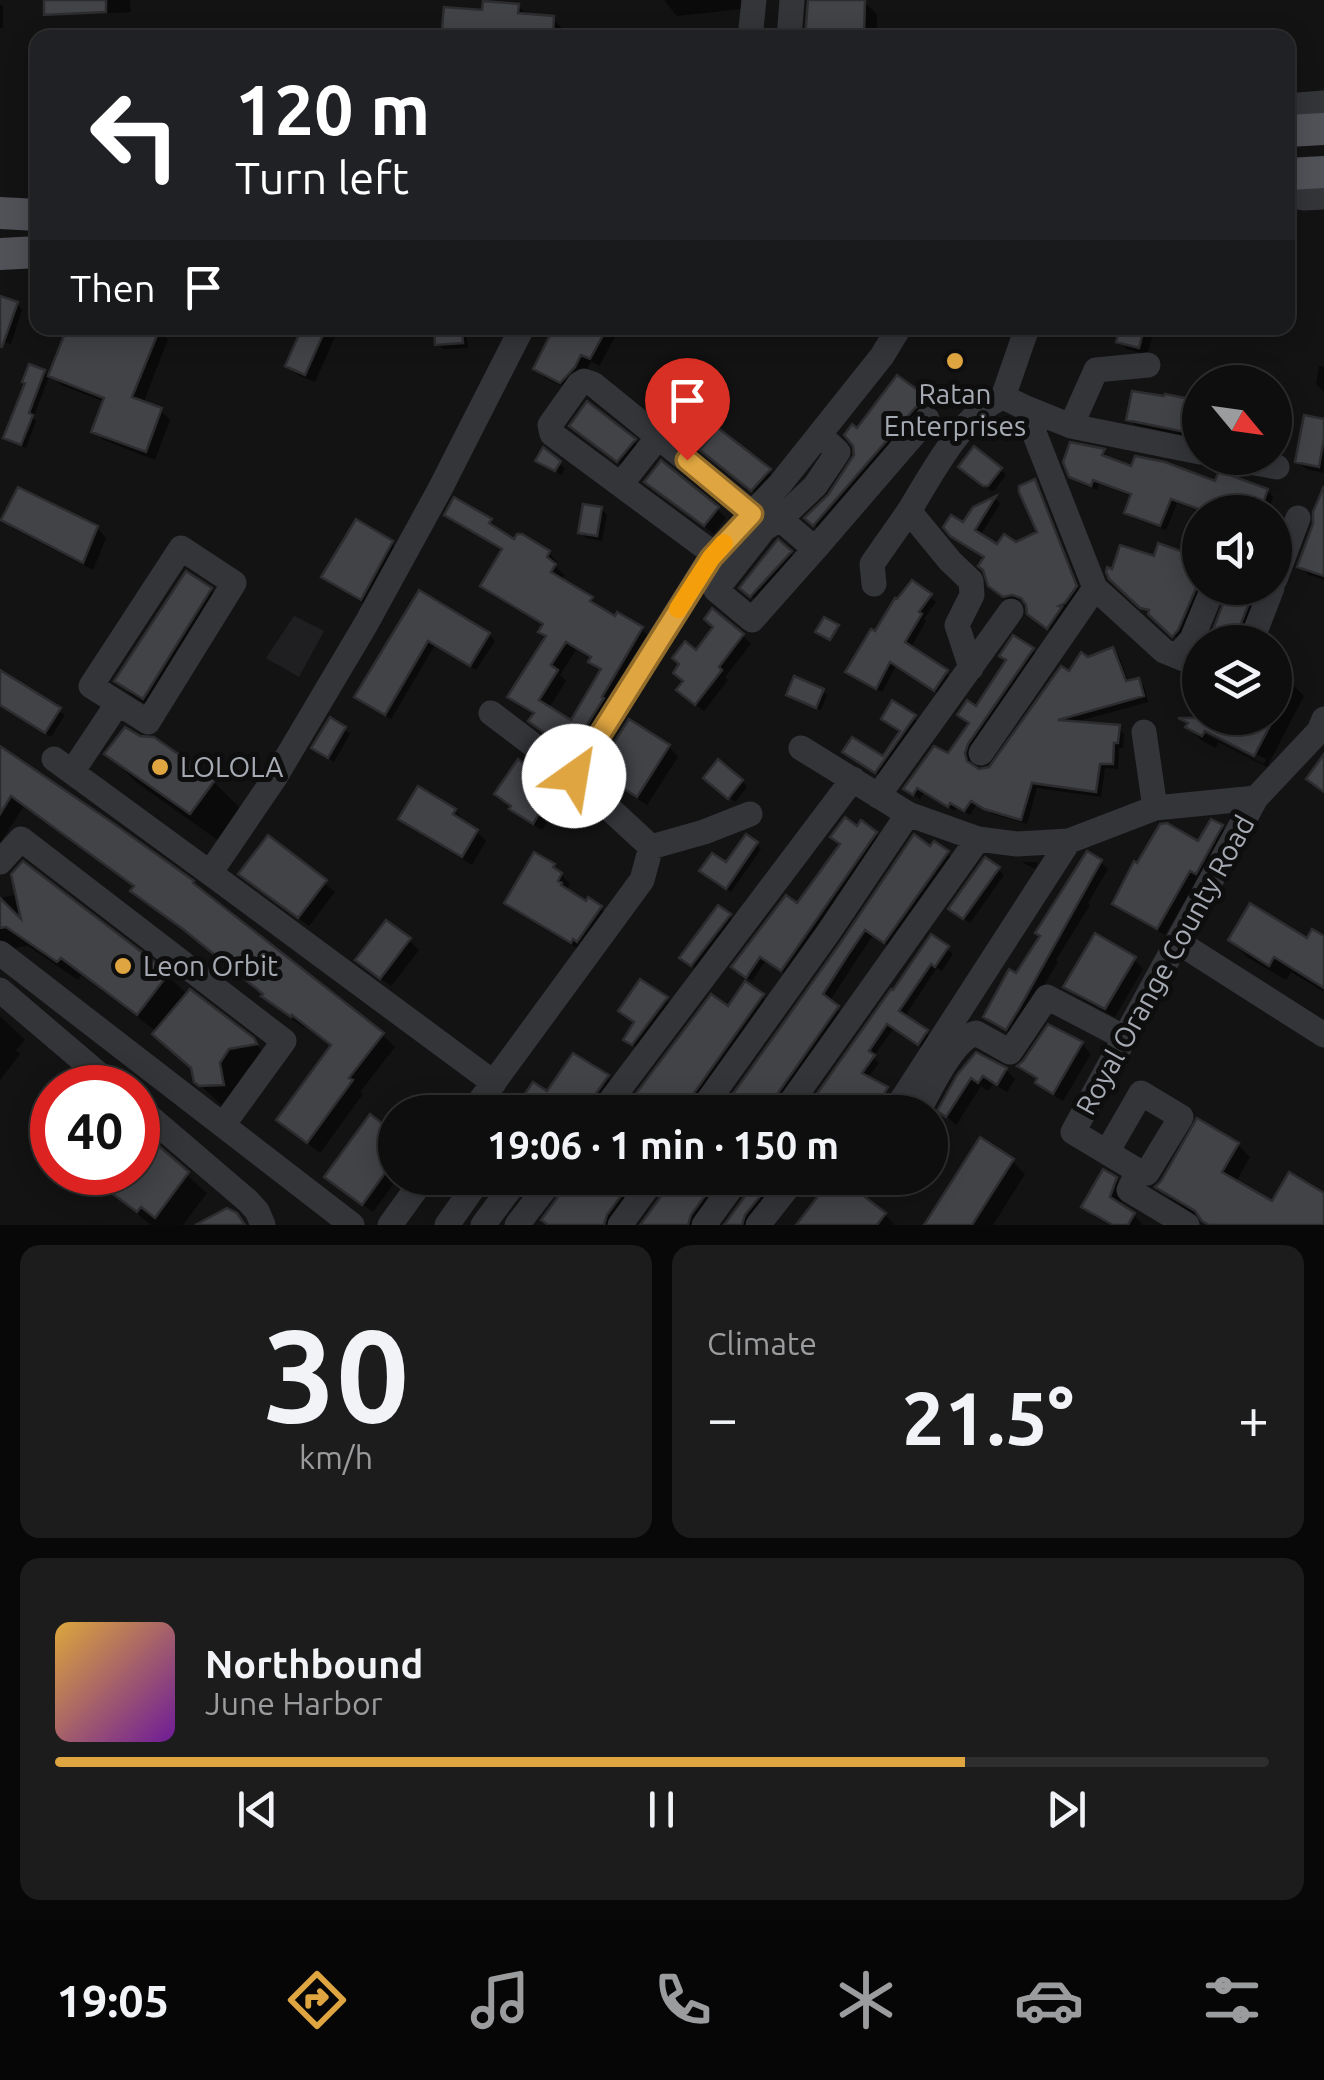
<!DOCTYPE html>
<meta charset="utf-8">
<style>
body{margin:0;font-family:Ubuntu,sans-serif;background:#1c1c1d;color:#f1f3f6;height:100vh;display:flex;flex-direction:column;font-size:38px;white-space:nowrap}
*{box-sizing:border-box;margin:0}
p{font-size:32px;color:#9b9c9e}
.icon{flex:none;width:55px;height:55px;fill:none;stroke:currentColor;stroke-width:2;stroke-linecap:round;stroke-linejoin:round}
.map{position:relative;height:1225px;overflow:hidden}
.side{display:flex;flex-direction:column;gap:20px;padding:20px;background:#080808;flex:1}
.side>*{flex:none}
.hud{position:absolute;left:30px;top:30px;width:1265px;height:305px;border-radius:20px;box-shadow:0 5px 25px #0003,0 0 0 2px #2e2e2f;background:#202124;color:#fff;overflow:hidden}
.needle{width:65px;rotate:119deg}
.buttons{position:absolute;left:1182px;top:365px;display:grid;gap:20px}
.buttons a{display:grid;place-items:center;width:110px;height:110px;border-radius:50%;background:#0e0e0f;box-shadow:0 5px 25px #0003,0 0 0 2px #2e2e2f;font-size:50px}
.speed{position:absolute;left:30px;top:1065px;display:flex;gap:20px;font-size:50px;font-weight:700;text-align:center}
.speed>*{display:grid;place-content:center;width:130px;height:130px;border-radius:50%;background:#0e0e0f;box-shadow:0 5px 25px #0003,0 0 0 2px #2e2e2f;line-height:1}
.speed .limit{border:15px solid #d22;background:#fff;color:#111}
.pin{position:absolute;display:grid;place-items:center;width:85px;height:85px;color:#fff;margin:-102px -42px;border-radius:50% 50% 50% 0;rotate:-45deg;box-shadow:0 0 10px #0007}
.pin .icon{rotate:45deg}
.me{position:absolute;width:110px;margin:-55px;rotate:32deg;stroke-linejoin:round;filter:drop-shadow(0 0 8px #0008)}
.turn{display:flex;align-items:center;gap:35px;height:210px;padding:0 40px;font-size:45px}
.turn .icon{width:130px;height:130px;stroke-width:2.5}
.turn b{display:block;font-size:70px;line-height:85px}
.then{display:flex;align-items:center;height:95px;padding:0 40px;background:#0003;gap:20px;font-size:38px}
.big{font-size:75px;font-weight:600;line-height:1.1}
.side .widget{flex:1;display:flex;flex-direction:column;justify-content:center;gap:15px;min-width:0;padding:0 35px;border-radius:20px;background:#1c1c1d}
.side .dial{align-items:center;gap:0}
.dial b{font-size:130px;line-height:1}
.song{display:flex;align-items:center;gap:30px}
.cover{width:120px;height:120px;border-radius:15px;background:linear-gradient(135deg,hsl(40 70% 55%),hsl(280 70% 35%))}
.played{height:10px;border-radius:5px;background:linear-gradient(90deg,#dfa540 75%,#2e2e2f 75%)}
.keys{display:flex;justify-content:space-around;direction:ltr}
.heat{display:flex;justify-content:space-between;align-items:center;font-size:55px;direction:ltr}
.side .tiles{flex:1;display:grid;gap:20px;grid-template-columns:1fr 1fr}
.widget:last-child{grid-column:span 2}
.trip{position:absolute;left:378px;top:1095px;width:570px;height:100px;border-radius:50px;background:#0e0e0f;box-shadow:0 5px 25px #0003,0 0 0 2px #2e2e2f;font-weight:600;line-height:100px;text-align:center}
.dock{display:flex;height:160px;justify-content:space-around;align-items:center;background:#060606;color:#9b9c9e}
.dock .icon{width:70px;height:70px}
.dock .selected{color:#dfa540}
.dock b{font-size:45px;color:#f1f3f6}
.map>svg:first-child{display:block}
</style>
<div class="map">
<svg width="1324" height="1225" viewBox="0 0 1324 1225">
<rect width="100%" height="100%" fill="#131314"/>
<!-- built -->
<path fill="#1f1f21" d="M294,616L324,631L299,677L266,658Z"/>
<!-- shadow -->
<path fill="#0007" fill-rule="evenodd" d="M46,0H130L131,12L49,16L47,14Z
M664,0H741L742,9L677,16Z
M811,0L864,1L877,15V38H809Z
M0,4L3,6V28H0Z
M518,6L529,17L553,19L566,32V38H443Z
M622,29L631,38H599L598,32Z
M17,304L22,310L11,344L0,341V306Z
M70,328H153L168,339L143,404L161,411L170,420L155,460L104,440L94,431L105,402L61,385L51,375Z
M305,328H339L315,382L298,375L288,365Z
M437,328H466L468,348L443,349L437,343Z
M540,328H620L599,366L591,361L584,376L570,390L545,378L536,369L550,340L540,330Z
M989,328H1019L1020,332L1003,333L997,328Z
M1096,328H1155L1147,355L1127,349L1119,341L1120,336Z
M1319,366H1324V392L1316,384Z
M44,372L49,377L33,418L36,421L26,448L10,442L6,437Z
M897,378L937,410L924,418L824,534L808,518L830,497L854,461L858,431Z
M1196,399L1200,400V439L1135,425L1129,419L1196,402Z
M1324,422V473L1306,469L1297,461Z
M572,426L634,441L643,451L628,470Z
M718,431L778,480L762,498L713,459Z
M1103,452L1109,457L1108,460L1133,469L1267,491L1273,497L1268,512H1202L1177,503L1166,530L1133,518L1127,512L1133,497L1099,484L1097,490L1078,483L1071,476Z
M539,460L559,463L565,469L561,475Z
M1000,470L1006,475L994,491H991L967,472Z
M1034,482L1040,487L1081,593L1070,608L1063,612L1066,615L1054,632L1036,619L1027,602L1019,599L1011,601L997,591L986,558L964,526L974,509L996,499L1000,504L980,536L998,547L1016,545L1041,534Z
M656,491L717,509L726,518L714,534Z
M1324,495V580L1309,575L1300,566Z
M601,509L607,515L602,541L586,538L580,532Z
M448,514L490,521L515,542L522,537L549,553L558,563L556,567L564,575L561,581L591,599L600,609L641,629L651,638L580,760L541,730L535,715L519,706L510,696L548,637L544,626L492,595L483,586L503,551L457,524ZM576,650L592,660L602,672L572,723L549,708L566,681L560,675Z
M4,520L97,528L106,538L93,570L14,529Z
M391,543L401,553L371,608L334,586L324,577Z
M779,543L798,560L760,604L750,595Z
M1199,547L1200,588L1179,640L1118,584L1155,559H1195Z
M912,583L936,602L924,619L926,621L910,649L952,678L940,694L896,666L882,692L854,677L848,672Z
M1231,588H1262L1241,642H1215L1212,640L1231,594Z
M210,590L223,603L157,711L130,694L117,681Z
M420,593L489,635L495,641L476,670L435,645L391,719L357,697Z
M743,636L751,644L725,677L728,680L704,711L687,698Z
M1032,650L1038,656L972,751L970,760L971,767L978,772L988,770L1070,674L1088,659L1113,650L1119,656L1129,683L1138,680L1144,686L1148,702L1072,723L1119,728L1124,734L1123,748H1119L1118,769L1105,768L1101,797L1037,788L1027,824L992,814L977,804L970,815L957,807L954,811L924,792L920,799L912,794L906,789L948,757L971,724L977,709Z
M1275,671L1284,676L1304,696L1267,767L1218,742L1216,748L1201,740L1188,727L1200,705V718H1275ZM1203,727L1266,759L1264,764L1203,733Z
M0,673L65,715L51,737L0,705Z
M822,691L827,695L821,710L793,698L789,694Z
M893,704L920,723L881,776L851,757L884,760L903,732Z
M630,722L669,747L678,757L647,805L609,780L600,771Z
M344,729L350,734L334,762L320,753Z
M139,739H153L214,782L242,810L219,841L136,782L108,754Z
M0,757L382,1035L395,1047L360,1092L363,1094L320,1153L292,1132L333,1046L306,1026L304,1028L277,1008L265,995L199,941L146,903L134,891L136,888L24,806L0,843Z
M742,781L747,787L735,802L712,783Z
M555,785L564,794L542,830L520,817L497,794Z
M455,811L464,820L462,823L477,832L486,841L472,865L410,828L401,818Z
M1221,827L1229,835L1204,880L1199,876L1165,935L1123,911L1115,903Z
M858,829L875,834L880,839L787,975L766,960L752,981L740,972L798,907Z
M268,839L335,892L309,926L251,883Z
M756,844L761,849L731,892L707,875L727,866Z
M935,844L955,860L892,948L873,935L829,1002L844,1015L776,1112H724L843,944Z
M986,860L1004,875L970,923L957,914Z
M1022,862H1037L1038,863L1035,869Z
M1100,862L1108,869L1088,903L1090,905L1056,960L1058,962L1013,1035L993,1024L986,1017Z
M553,866L570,884L566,891L600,908L610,918L581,951L517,912L507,903Z
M18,894L167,975L188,995L252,1040L274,1064L248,1068L238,1084L242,1104L221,1105L217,1101L196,1081L194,1070L157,1032L81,975L78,980L28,946L8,949L0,941V898Z
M729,916L734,921L697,970L687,962Z
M931,937L953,954L942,971L937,968L904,1017L932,1038L924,1049L894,1028L873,1057L879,1063L867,1079L892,1095L883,1112H807Z
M1324,939V992L1291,972L1286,980L1247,957L1231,940L1308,941Z
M409,940L419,950L391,986L368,970Z
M1134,959L1143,969L1115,1017L1076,996L1067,986Z
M641,982L672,1004L638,1048L626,1040L636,1022Z
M746,985L769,1003L692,1112H625L712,997L729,1009Z
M0,1016L25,1040L16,1050L20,1054L0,1080Z
M1049,1027L1082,1044L1091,1054L1063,1101L1047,1092L1038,1083L1039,1081L1021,1067Z
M1006,1070L1015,1079L1007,1092L993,1084L988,1091L981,1086L956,1125L940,1110L959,1076Z
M599,1071L615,1085L596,1111L580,1100L571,1112H515L534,1085L547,1095Z
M52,1116V1145L42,1131Z
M138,1125L145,1138L207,1193L183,1225H151L85,1172H138Z
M395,1136V1178H398L373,1212L337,1186Z
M1238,1145L1250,1157L1236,1182L1273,1204L1324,1196V1225H1205L1204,1221L1171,1199L1159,1187Z
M1012,1161L1025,1174L993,1225H927Z
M576,1178H628L639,1187L612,1225H550L545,1220Z
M677,1178H731L698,1225H643Z
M756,1178H776L782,1184L750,1225H726L753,1189Z
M836,1178L885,1215L895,1225H799Z
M1115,1179L1125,1189L1120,1206L1134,1215L1143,1225H1110L1094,1216L1084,1206Z"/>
<!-- building -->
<path fill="#424347" stroke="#2d2d30" stroke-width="2.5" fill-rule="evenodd" d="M44,0H106V12L44,15Z
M808,0H865L864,38H805Z
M483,1L519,4L518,13L554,16L553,38H441L444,7L482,10Z
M0,296L18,302L2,347H0Z
M67,328H160L132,397L162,408L146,452L91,432L104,398L48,376Z
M302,328H326L305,375L285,366Z
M434,328H462L463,343L435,345Z
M538,328H607L590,359L581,355L575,367L560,383L533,369L549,337L537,331Z
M1120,328H1144L1139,348L1116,342Z
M29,364L45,370L29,413L33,415L21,445L3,438L25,383L22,382Z
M897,375L930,399L915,408L813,526L804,518L828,495L854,455L853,446L844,435L852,424L857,428Z
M1132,391L1164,396L1165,394L1200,401V435L1126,420Z
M587,401L636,439L617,462L569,426Z
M1304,415L1324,419V438L1319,467L1295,462Z
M718,428L771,469L751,491L700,450Z
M1070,442L1105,449L1102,455L1131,466L1135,456L1165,462L1215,481L1219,471L1268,489L1260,512H1207L1171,499L1160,526L1124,513L1131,494L1093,480L1091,486L1069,477L1063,462Z
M974,446L1002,468L988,486H983L958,467Z
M543,447L561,461L555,471L535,461Z
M661,460L719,507L704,526L644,482Z
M1035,479L1077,586L1065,603L1059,606L1062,607L1047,629L1027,614L1026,605L1021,598L1012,595L1003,597L988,586L983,570L978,566L984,557L950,536L943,527L951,515L963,522L973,507L996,496L975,530L997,544L1004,534L1016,542L1037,532L1019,492V486Z
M1324,486V576L1297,567L1313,524V512Z
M18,487L98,526L83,563L1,520Z
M454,497L492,519L489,523L514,539L517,534H522L550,551L547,557L556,564L551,572L593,597L590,601L615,616L617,612L643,627L602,697L604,698L570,752L528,721L534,713L507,697L546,636L538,632L543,624L480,586L502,549L444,515ZM566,642L591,657L588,662L601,669L571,720L539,700L558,670L551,665Z
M583,504L602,507L597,536L578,533Z
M356,519L393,541L361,600L321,577Z
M778,539L792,551L750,597L739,588Z
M1158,543L1200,558V579L1178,630L1172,637L1148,614L1149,610L1140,608L1109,579L1106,572L1107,567L1112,569L1120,545L1154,556Z
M186,571L212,588L143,699L114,681Z
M912,580L932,594L919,612L922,614L905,642L948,670L934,691L890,662L876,689L845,672L871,629L875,631L895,598L897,599Z
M1229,588H1255L1236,636L1227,633L1223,642H1214L1209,640Z
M419,590L490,633L470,666L428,641L385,715L354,697Z
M712,608L744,634L719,667L722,670L695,705L676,690L683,681L673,673L679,664L672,658L685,641L696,650L713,627L704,619Z
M824,617L839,625L830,640L815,632Z
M1013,635L1034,648L968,744L965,753L967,761L979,769L989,767L1061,666L1069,671L1081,652L1088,657L1113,647L1126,681L1139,678L1144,696L1058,720L1120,725L1118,743H1114L1113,764H1100L1096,792L1032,783L1021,820L984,809L971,801L964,811L950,803L948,807L917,788L913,795L903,789L934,746L948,753L969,723L957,715L967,700L976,706L1006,660L999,656Z
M0,670L61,708L45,733L0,705Z
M1275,672L1293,681L1275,715Z
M794,676L824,689L816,708L786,695Z
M892,700L916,715L875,773L842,752L852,737L883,756L900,731L881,719Z
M330,717L346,727L328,758L311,748Z
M1178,718H1274L1254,756L1205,731L1202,736L1185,727L1188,723Z
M629,719L670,745L637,797L596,771Z
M125,727L140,736L154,737L215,780L190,814L104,754Z
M0,746L113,823L194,881L193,883L384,1033L349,1078L353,1080L307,1143L276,1120L331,1045L292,1015L291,1017L261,996L263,994L183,929L130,891L134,886L11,796L0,814Z
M1324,754V792L1306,779Z
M518,759L532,770L535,767L557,783L533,824L509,809L511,806L494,794Z
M718,759L743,780L728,799L703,778Z
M418,786L456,809L453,814L478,830L462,857L398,819Z
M845,817L857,826L861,820L877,832L781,971L760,957L746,978L731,967L786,895L797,903L840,844L830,837Z
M1211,819L1223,825L1196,874L1190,871L1157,929L1112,904L1134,861L1137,863L1160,824L1167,823L1198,841Z
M746,834L758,842L726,889L699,871L712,853L726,862Z
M914,834L930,846L934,841L949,851L884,943L865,930L848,955L823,994L839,1006L771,1103L768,1112H720L841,942Z
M268,835L327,880L298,918L238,874Z
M1087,851L1102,860L1020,1007L1006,1030L983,1017L1009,969L1016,973L1040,936L1035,933Z
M534,852L555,864L553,867L562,873L558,881L562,883L561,885L586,901L588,897L602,906L577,942L573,939L571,943L504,903Z
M985,857L1000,867L963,919L948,909Z
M23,861L169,973L137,1015L61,958L57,962L6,927L0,928V898L21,919L11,874Z
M1250,903L1307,938L1312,929L1324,936V988L1274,957L1269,966L1228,940Z
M718,905L731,914L691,966L679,958Z
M386,920L411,938L380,979L355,960Z
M1095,933L1136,957L1105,1009L1063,987Z
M931,934L949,946L935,967L931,964L899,1011L928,1030L918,1045L887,1024L869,1051L875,1055L862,1073L888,1087L874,1112H804L891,989L893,990Z
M640,979L668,997L632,1045L623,1040L634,1022L618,1011Z
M745,981L764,994L687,1103L684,1112H622L711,994L728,1006Z
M190,989L254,1038L257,1044L229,1049L220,1063L224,1085L199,1086L194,1082L191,1068L152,1034Z
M1048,1024L1083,1042L1053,1094L1035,1083L1037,1078L1017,1066L1023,1061Z
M976,1052L1007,1068L997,1085L983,1076L978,1083L971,1078L946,1117L937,1111L957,1075Z
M573,1053L609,1075L588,1105L571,1094L558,1112H512L533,1082L547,1091Z
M370,1114L395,1133V1159L362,1205L324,1177Z
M1197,1118L1239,1143L1222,1172L1272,1201L1289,1172L1324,1193V1225H1209L1202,1221L1195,1211L1155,1187L1161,1181Z
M138,1128L189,1172L155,1218L141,1207L137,1212L98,1183L105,1172H138Z
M980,1137L1014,1159L972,1225H924Z
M1103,1169L1117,1177L1110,1197L1135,1213L1128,1225H1113L1081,1207Z
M575,1178H634L607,1215L604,1225H548L541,1220L568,1183L570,1184Z
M670,1178H718L691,1215L688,1225H640L667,1188Z
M754,1178H775L745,1215L742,1225H724L751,1188Z
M832,1178H840L886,1213L877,1225H796Z
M227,1208L237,1213L245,1225H195Z"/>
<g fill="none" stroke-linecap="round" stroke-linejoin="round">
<!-- minor -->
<path stroke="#343539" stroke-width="25" d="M750,38L754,0
M789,38L792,0
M1288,108L1298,105L1324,103
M1288,195L1304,198L1324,197
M1027,328L1003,397L1024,407L1095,588L1164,651L1191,662L1200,659
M1024,407L1071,426L1200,452
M1071,426L1096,370L1148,365
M820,435L838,452L815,486L780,519L815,549L927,419
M1228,458L1277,467
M621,484L659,436
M780,519L764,529L716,590L752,620L815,549
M714,554L552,434L550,425L579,384L584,381L593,384L752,513
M1275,579L1298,518
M874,584L872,564L909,511
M1251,642L1272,588
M1177,656L1192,639L1213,588
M971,668L957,625L972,595L971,581L950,561L909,511C932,474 962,414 1003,397
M491,713L574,776
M1144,732L1155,808
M801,748L908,814L978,839L1017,844L1069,841L1155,808L1256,798
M981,753L1095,588
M54,759L210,873
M72,772L118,703L148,722L234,583L181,548L91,686L118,703
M878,796L1011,611
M651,847L704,832L750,814
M0,862L21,839L284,1041L223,1125
M1178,942L1324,1035
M0,953L352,1225
M0,990L115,1088
M494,1083L210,873L274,779L366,624L440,489L522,328
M138,1107L248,1201L257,1211L263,1225
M918,1111C931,1089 952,1040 976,1033L1010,1052L1047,997L1125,1038
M472,1112L642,880L651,847L574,776L711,557L780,484L882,356L899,328
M602,1112L853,779
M700,1112L828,933L908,814
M784,1112L978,839
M894,1112L1069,841
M1107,1152L1141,1093L1181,1117L1147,1173L1138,1171
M390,1225L424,1178
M447,1225L480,1178
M483,1225L518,1178
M517,1225L553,1178
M620,1225L654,1178
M704,1225L738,1178
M758,1225L795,1178
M1187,1225L1129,1190L1138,1171L1073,1132L1256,798L1319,731L1324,719"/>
<!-- major -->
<path stroke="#515258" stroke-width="32" d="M1288,131L1324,129
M1288,174L1324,172
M0,213L38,215
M0,254L38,252"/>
</g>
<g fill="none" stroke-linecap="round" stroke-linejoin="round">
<defs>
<path id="route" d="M574,776L711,558L752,514L687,460"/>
</defs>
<!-- route casing -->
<use href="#route" stroke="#916b2a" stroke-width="25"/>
<!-- route -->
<use href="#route" stroke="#dfa540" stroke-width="18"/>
<!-- slow -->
<path stroke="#f59e0b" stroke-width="18" d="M678,609L711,558L724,543"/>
</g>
<!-- markers -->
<g fill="#dfa540" stroke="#0e0e0f" stroke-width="4">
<circle cx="955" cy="361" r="10"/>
<circle cx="160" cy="767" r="10"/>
<circle cx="123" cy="966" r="10"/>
</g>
<g text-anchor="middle" stroke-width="10" stroke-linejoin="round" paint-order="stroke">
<!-- poi labels -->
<g font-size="28" fill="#a6aab3" stroke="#0e0e0f" text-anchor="start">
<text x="955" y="404" text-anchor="middle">Ratan<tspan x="955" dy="32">Enterprises</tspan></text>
<text x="180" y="777">LOLOLA</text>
<text x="143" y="976">Leon Orbit</text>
</g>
<!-- street labels -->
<g font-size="28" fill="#a6aab3" stroke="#0e0e0f">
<text transform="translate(1165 965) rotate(-61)" y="10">Royal Orange County Road</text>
</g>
</g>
</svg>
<div class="buttons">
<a><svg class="needle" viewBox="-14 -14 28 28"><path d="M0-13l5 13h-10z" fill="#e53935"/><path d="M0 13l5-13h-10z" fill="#9b9c9e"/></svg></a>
<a><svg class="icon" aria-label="sound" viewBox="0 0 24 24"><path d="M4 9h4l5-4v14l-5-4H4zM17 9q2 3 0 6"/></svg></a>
<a><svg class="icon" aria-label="layers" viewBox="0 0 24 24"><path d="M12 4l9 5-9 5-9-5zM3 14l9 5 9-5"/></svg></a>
</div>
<div class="speed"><div class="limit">40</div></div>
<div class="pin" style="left:687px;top:460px;background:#d93025"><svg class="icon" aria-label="arrive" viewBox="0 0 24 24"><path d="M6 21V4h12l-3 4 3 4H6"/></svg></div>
<svg class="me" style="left:574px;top:776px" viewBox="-20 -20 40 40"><circle r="19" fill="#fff"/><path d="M0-13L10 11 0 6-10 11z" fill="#dfa540"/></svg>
<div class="trip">19:06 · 1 min · 150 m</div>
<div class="hud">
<div class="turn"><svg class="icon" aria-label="left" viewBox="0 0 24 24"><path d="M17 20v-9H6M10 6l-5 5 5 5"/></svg><div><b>120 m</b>Turn left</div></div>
<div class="then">Then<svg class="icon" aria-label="arrive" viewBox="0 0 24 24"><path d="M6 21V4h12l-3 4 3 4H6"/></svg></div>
</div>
</div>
<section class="side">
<div class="tiles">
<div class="widget dial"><b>30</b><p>km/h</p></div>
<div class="widget"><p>Climate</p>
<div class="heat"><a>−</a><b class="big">21.5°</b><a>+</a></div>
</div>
<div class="widget">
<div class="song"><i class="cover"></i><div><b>Northbound</b><p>June Harbor</p></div></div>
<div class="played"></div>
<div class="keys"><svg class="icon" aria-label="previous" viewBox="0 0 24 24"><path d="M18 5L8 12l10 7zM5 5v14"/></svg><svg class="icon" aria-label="pause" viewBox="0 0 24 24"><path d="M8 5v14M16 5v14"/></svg><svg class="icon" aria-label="next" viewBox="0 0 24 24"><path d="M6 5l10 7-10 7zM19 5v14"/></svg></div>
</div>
</div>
</section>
<nav class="dock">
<b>19:05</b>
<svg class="icon selected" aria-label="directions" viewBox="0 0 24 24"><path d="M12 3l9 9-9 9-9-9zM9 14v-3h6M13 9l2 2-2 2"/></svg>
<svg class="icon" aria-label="music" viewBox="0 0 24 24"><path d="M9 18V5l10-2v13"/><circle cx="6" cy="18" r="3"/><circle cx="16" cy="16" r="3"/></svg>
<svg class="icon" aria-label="phone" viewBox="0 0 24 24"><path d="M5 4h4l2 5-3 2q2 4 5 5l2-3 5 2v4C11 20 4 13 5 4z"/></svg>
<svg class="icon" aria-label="climate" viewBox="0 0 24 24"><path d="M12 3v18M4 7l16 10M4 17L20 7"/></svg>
<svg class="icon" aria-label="car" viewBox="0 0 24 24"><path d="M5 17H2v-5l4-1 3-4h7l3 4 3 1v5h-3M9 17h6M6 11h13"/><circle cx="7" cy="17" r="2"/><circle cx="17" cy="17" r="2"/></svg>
<svg class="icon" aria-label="filters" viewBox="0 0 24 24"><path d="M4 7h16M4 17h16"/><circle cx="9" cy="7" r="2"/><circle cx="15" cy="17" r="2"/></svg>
</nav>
